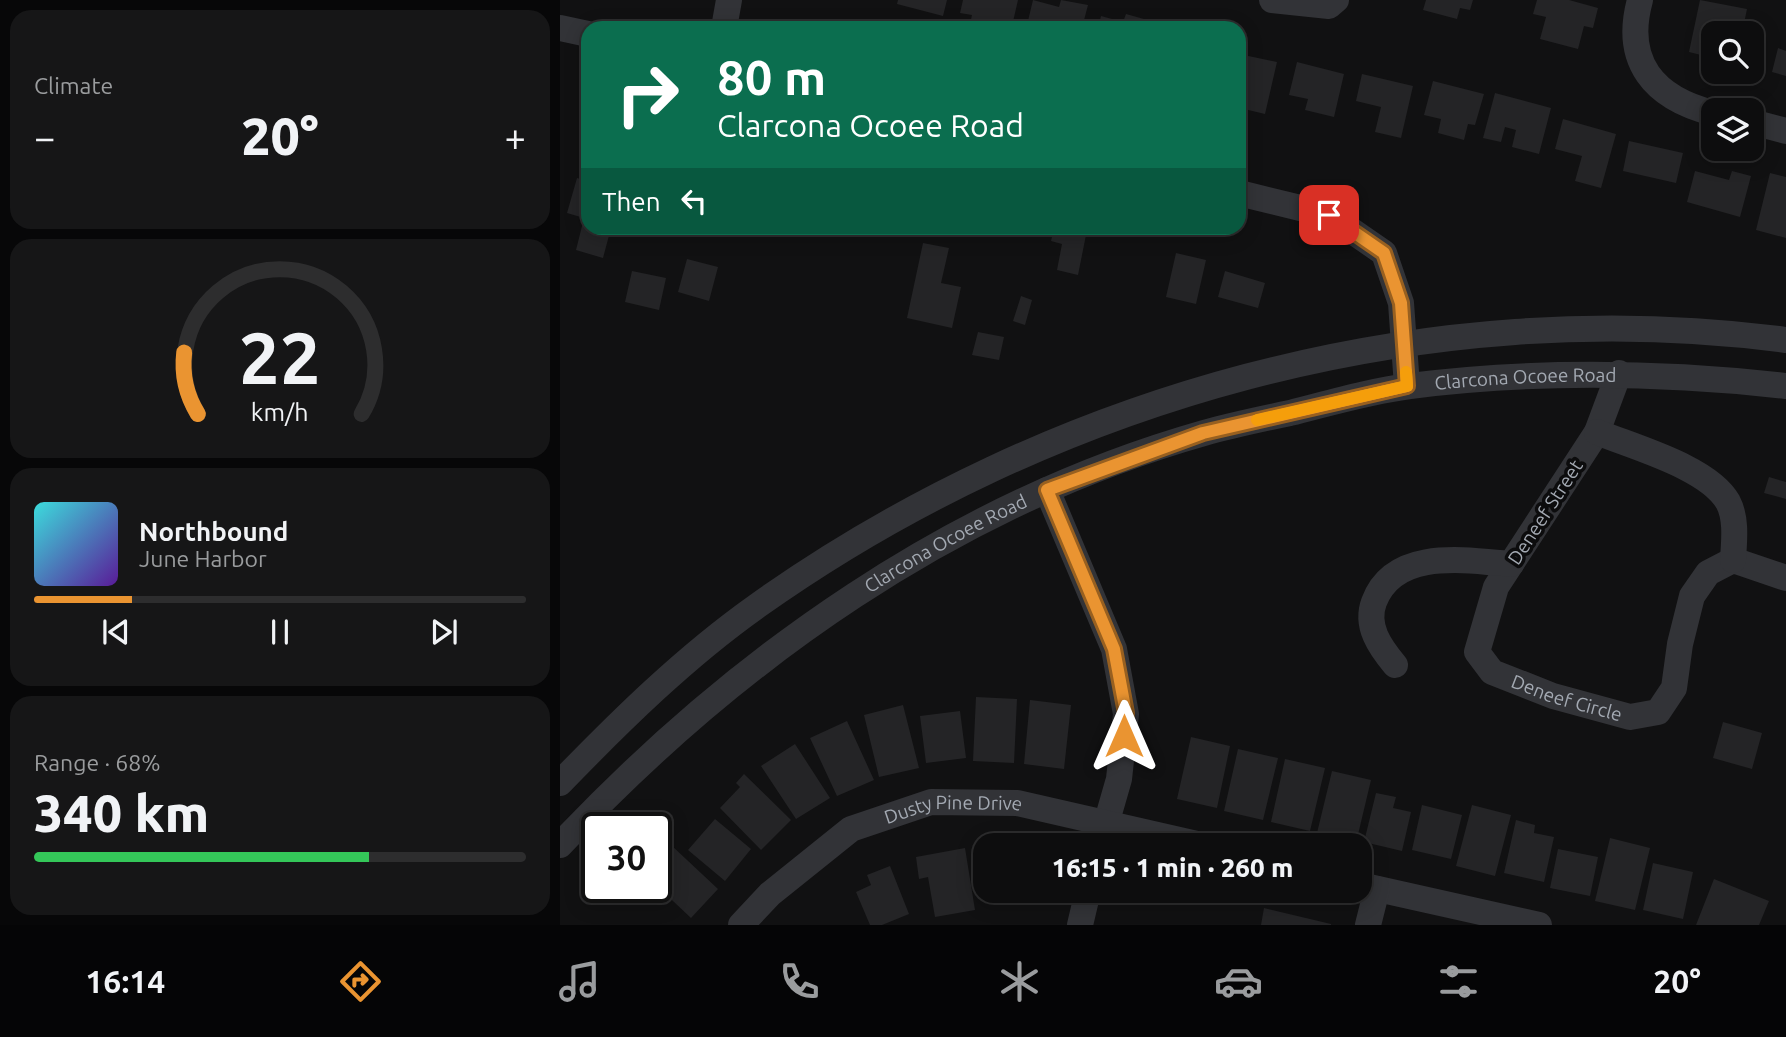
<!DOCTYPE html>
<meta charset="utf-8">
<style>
body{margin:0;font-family:Ubuntu,sans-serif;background:#161617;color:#f1f3f6;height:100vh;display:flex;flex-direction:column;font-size:26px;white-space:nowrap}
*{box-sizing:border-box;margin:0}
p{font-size:23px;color:#9a9c9e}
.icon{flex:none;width:38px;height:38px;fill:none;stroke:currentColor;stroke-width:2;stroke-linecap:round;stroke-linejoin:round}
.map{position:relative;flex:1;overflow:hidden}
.drawer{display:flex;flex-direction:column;gap:10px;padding:10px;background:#070708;width:560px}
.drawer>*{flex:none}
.guide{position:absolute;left:21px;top:21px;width:665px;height:214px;border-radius:21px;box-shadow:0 4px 18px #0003,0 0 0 2px #2d2d2e;background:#0b6e4f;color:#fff;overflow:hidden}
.buttons{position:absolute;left:1141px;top:21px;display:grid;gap:14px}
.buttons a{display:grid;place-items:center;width:63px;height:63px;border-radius:14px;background:#0d0d0e;box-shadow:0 4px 18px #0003,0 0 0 2px #2d2d2e;font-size:35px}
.speed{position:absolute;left:21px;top:812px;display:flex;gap:14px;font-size:35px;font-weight:700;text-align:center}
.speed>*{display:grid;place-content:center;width:91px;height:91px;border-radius:50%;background:#0d0d0e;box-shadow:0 4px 18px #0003,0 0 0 2px #2d2d2e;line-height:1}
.speed .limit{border:4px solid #111;border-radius:10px;background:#fff;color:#111}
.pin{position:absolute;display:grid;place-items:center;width:60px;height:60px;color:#fff;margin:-30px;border-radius:14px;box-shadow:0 4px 10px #0006}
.me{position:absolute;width:77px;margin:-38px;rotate:0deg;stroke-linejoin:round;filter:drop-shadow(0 0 5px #0008)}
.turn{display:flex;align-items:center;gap:24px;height:147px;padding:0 21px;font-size:32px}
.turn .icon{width:91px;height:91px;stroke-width:2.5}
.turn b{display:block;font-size:49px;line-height:60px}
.then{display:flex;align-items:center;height:66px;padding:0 21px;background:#0003;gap:14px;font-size:26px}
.big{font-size:52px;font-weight:800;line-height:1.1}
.drawer .card{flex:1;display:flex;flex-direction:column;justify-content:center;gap:10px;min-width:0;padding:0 24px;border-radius:21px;background:#161617}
.drawer .dial{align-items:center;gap:0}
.dial svg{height:182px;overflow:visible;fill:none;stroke:#2d2d2e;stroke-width:7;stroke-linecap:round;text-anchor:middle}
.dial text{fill:#f1f3f6;stroke:none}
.song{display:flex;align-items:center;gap:21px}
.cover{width:84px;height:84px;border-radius:10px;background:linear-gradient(135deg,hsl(180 70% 55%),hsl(270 70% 35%))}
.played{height:7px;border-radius:4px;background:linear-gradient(90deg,#ea9431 20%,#2d2d2e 20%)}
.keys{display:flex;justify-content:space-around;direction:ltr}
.heat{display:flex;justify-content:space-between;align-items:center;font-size:38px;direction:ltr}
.charge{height:10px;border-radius:5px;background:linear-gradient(90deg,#34c759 68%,#2d2d2e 0)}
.trip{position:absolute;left:413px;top:833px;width:399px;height:70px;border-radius:21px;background:#0d0d0e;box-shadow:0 4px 18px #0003,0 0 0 2px #2d2d2e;font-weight:800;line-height:70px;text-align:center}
.menu{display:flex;height:112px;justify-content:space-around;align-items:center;background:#050506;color:#9a9c9e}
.menu .icon{width:49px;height:49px}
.menu .current{color:#ea9431}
.menu b{font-size:32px;color:#f1f3f6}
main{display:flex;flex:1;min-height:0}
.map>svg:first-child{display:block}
</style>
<main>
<section class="drawer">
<div class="card"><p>Climate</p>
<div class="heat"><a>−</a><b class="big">20°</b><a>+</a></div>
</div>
<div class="card dial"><svg viewBox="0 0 100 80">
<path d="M14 69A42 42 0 1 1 86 69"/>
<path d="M14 69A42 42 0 0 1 8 42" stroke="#ea9431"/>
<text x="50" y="56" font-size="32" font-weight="700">22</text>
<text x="50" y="72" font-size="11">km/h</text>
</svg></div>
<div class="card">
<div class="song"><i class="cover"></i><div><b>Northbound</b><p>June Harbor</p></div></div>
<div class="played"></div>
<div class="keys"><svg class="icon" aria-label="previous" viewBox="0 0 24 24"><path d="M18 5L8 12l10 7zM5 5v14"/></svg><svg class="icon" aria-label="pause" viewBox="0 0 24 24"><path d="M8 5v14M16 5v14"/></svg><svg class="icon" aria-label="next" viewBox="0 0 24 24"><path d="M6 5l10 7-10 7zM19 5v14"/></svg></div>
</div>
<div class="card"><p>Range · 68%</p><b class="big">340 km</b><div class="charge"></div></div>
</section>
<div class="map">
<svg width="1226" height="925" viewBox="0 0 1226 925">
<rect width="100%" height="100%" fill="#111112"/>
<!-- building -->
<path fill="#242426" d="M338,0H387L383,16L337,4Z
M403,0H458L452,26L433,22L432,28L410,24L412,15L400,13Z
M473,0L499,7L501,0L528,5L522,28L467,25Z
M866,0H913L910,10L900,8L897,19L863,10Z
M977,0H1009L1038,8L1033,28L1024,26L1018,49L980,39L986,17L973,14Z
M1140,0L1187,9L1182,33H1153V58L1129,52Z
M566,14L591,21L590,28H538L541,16L563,22Z
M1218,48L1226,51V76L1212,72Z
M679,54L717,62L705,114L680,108L684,91L679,90Z
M737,62L784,74L774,117L745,110L748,99L729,95Z
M802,74L853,86L841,138L815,132L821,107L796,101Z
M873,81L924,94L915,125L908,124L904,140L878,133L881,119L864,115Z
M935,93L991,108L979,154L952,147L956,130L945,127L941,142L923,138Z
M1003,119L1056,134L1041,188L1015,181L1022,156L995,149Z
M1069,141L1123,153L1116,183L1063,171Z
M1135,171L1169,180L1172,171L1191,176L1180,217L1127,202Z
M1210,173L1226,177V238L1196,230Z
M17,178L28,181V228H51L43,258L16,250L24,218L7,213Z
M494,228L527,230L518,275L497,270L502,244L491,241Z
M363,243L389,248L381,283L401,287L392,328L347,318Z
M616,253L646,260L636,304L606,297Z
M127,259L158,267L149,301L118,292Z
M72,271L106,278L99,310L65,302Z
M665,271L705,283L698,308L658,297Z
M461,296L472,300L465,325L453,321Z
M418,332L444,337L439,360L412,355Z
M1209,477L1226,482V499L1204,493Z
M416,697L457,699L454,763L413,761Z
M470,700L511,705L504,769L464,764Z
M343,705L359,768L319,777L304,715Z
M400,711L406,758L366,763L360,716Z
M287,721L314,780L277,796L250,738Z
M1163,722L1202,733L1192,769L1153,758Z
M631,737L670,746L657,808L617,799Z
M235,744L270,798L236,819L201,766Z
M678,749L718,758L703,820L664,811Z
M725,759L765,768L750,831L711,822Z
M772,771L811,780L796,843L757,833Z
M184,774L231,820L201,850L160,808L180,787L176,783Z
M816,793L836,797L833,808L851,812L842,851L804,842Z
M862,805L902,815L891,859L852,850Z
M912,805L951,815L935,876L896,866Z
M155,819L191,849L165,881L128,850Z
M956,820L975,825L974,833L994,837L984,882L944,873Z
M1050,838L1090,848L1075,910L1035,901Z
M111,845L158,889L131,918L96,885V861Z
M405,848L415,910L375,917L368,877L359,879L356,857Z
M998,849L1038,857L1030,896L990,888Z
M1093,863L1133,872L1123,919L1083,910Z
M330,866L349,914L322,925H310L296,892L311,885L307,875Z
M1154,879L1209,901L1199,925H1136Z
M704,908L771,924V925H701Z"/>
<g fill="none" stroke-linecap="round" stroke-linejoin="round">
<!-- minor -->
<g stroke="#323337" stroke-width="26">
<path d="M712,0L769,6L776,0"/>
<path d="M1080,0C1063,62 1094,98 1153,113"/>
<path d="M0,28L28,34"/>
<path d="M164,28L169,0"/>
<path d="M1192,122L1226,131"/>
<path d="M679,193L769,215L824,253L841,303L847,386"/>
<path id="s1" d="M1059,373L1037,432L936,587L917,652L932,672L993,696L1070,717L1098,712L1114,688L1120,644L1132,596L1148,573L1173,560L1226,578"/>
<path d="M1037,432C1073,447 1148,467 1168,502C1177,519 1174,542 1173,560"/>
<path d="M487,490L554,649L566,714L559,779L540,845"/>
<path d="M835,665C820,647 805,626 814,602C834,548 905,560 951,564"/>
<path d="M0,783C61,720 125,657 197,606C491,397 867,292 1226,340"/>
<path id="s2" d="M0,845C176,658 394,504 644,433C672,425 701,419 730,413C770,403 810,391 850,386C976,370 1101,372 1226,386"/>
<path d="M800,885L979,925"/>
<path id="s3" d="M181,925L210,894L291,829L371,802L457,803L641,845"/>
<path d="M520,925L528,891"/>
<path d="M808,925L817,889"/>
</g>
</g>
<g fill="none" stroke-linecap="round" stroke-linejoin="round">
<defs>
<path id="route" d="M564,736L566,713L554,649L487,490L643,433L847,386L841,303L824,253L769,215"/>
</defs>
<!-- route casing -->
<use href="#route" stroke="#986020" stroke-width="18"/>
<!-- route -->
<use href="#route" stroke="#ea9431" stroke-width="12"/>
<!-- slow -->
<path stroke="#f59e0b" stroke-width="12" d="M697,420L847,386L846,372"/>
</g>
<g text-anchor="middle" stroke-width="7" stroke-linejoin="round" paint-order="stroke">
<!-- street labels -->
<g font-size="19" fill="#a3a9b2" stroke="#0c0c0d">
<text dy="7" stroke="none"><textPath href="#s2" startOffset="1101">Clarcona Ocoee Road</textPath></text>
<text transform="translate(985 512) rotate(-57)" y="7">Deneef Street</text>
<text dy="7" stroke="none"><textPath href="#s2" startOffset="492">Clarcona Ocoee Road</textPath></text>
<text dy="7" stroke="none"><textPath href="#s1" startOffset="420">Deneef Circle</textPath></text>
<text dy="7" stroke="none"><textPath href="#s3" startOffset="252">Dusty Pine Drive</textPath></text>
</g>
</g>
</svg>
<div class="buttons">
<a><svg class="icon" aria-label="search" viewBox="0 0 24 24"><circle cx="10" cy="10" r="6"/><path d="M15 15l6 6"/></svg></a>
<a><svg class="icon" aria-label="layers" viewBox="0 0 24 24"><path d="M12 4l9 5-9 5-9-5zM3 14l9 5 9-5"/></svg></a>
</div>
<div class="speed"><div class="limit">30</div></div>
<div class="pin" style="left:769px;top:215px;background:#d93025"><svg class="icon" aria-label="arrive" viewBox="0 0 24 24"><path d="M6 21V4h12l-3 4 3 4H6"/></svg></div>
<svg class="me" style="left:564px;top:736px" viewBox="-20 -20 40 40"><path d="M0-17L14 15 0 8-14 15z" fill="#ea9431" stroke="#fff" stroke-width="4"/></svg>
<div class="trip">16:15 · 1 min · 260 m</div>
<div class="guide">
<div class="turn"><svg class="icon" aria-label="right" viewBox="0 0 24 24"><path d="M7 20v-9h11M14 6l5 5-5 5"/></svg><div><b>80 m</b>Clarcona Ocoee Road</div></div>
<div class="then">Then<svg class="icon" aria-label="left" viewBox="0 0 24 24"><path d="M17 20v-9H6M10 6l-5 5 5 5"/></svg></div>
</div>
</div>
</main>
<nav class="menu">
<b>16:14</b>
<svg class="icon current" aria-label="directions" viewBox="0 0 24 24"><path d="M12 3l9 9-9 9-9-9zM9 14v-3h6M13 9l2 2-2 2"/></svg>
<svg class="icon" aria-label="music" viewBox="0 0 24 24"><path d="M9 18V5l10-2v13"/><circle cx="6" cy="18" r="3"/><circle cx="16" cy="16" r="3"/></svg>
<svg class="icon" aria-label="phone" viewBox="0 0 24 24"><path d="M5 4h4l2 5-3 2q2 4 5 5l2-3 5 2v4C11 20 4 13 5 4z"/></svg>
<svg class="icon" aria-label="climate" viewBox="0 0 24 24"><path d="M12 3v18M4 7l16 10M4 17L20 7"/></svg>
<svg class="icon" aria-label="car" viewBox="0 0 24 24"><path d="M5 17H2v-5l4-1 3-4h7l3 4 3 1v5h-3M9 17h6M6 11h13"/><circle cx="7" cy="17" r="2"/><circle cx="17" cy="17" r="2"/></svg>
<svg class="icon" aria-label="filters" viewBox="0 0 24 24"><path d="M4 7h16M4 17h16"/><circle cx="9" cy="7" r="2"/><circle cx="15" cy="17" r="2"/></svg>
<b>20°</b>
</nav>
